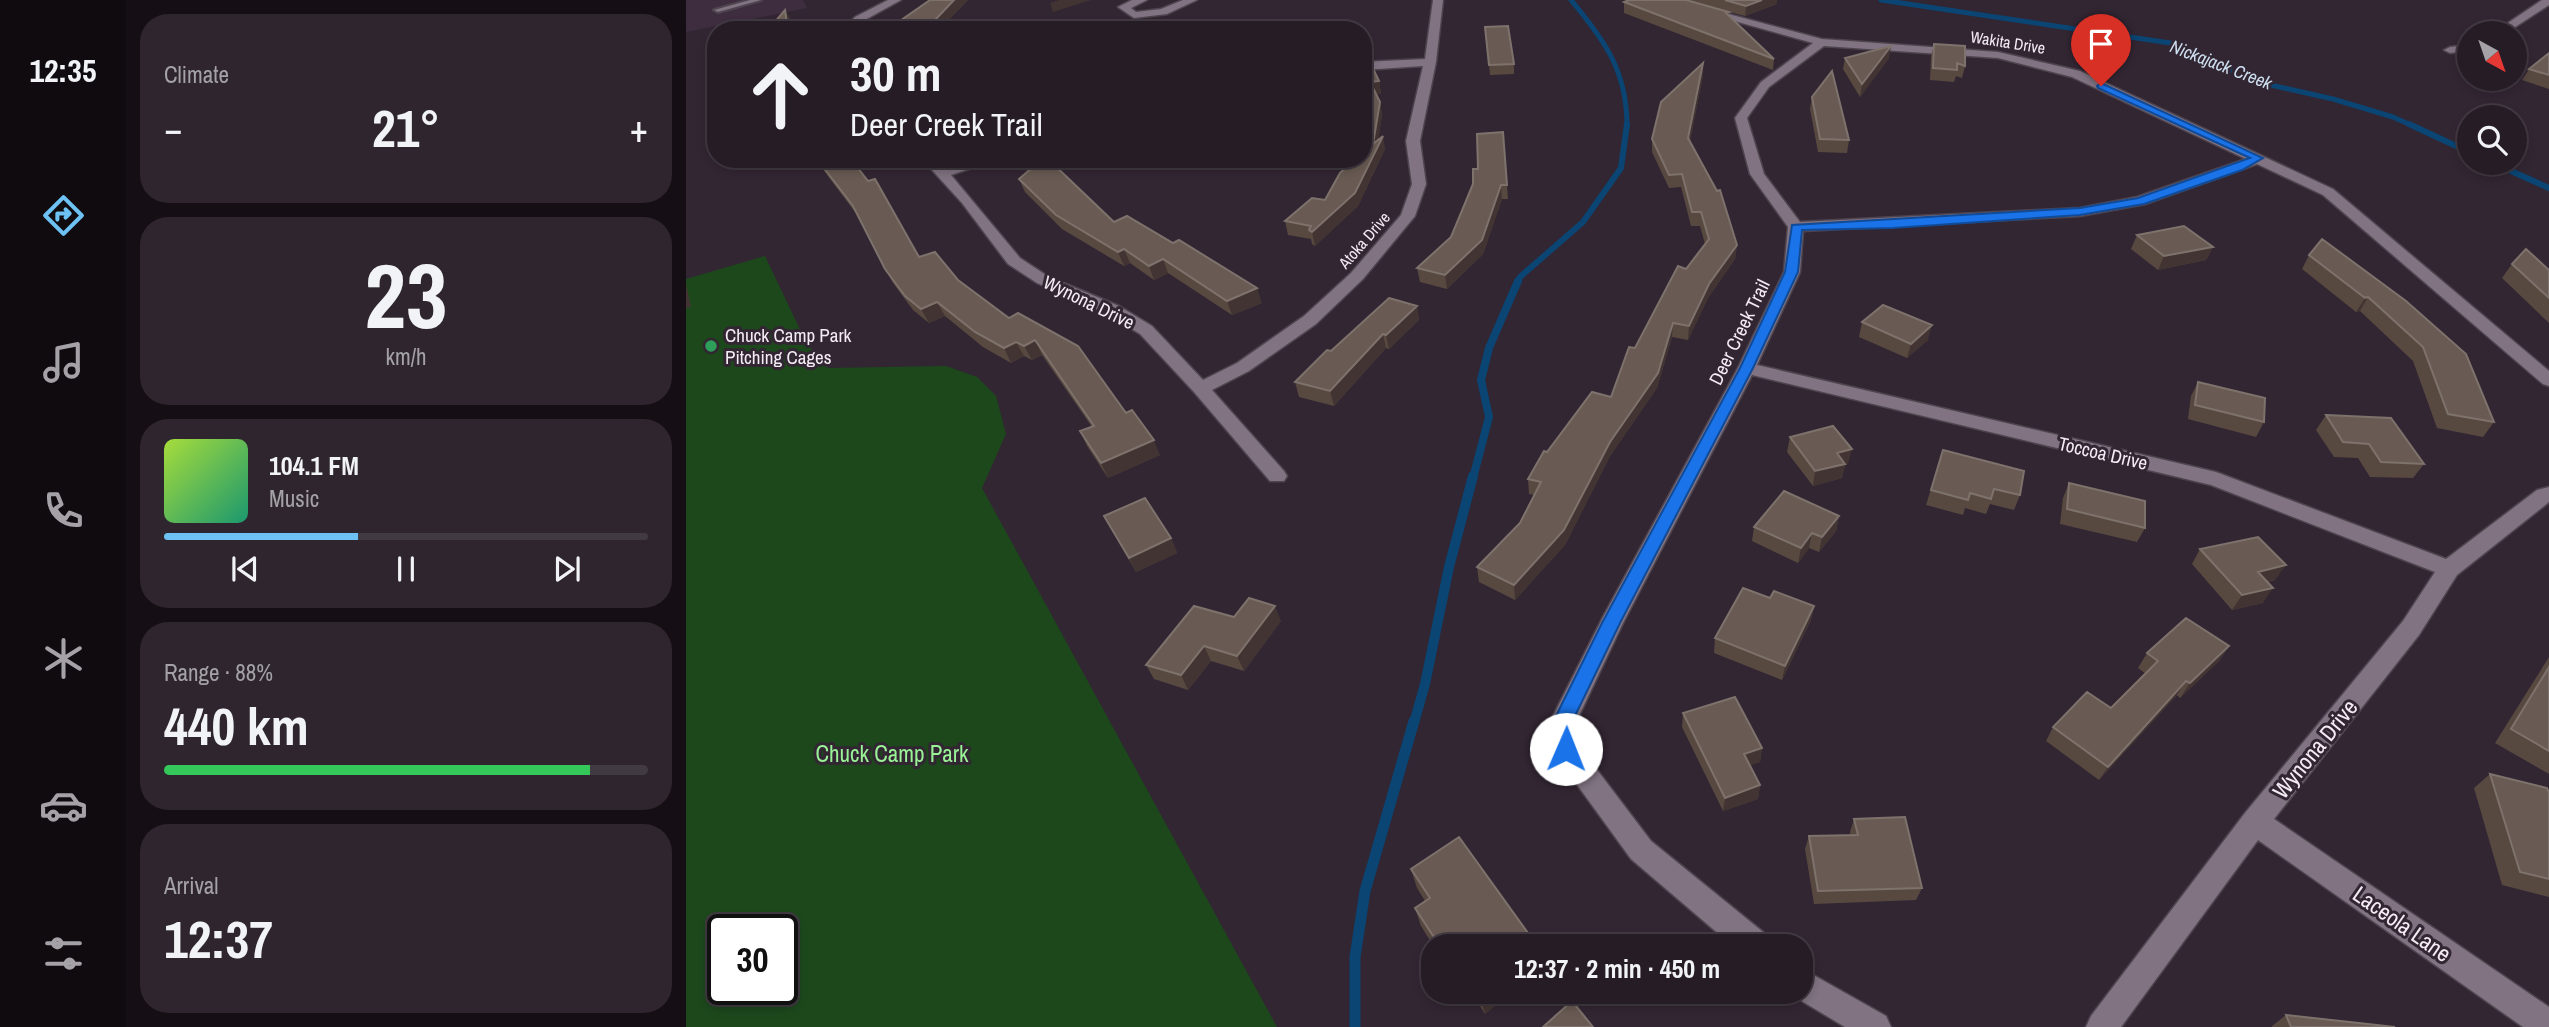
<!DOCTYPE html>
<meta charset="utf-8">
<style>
body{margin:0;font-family:"Archivo Narrow",sans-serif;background:#2e252e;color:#f1f3f6;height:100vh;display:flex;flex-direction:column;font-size:26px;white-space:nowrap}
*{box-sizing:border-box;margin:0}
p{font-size:23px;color:#a4a1a7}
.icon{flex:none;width:38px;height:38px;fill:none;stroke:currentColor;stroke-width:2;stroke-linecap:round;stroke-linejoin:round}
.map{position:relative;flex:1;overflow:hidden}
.panel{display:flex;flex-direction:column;gap:14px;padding:14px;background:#150f15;width:560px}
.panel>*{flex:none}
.top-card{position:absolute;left:21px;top:21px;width:665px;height:147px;border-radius:28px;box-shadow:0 4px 10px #0003,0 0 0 2px #423a43;background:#261c26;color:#f1f3f6;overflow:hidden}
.needle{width:46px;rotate:140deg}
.tools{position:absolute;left:1771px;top:21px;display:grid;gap:14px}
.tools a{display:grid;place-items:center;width:70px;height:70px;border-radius:50%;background:#261c26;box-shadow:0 4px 10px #0003,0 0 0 2px #423a43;font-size:35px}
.speed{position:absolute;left:21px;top:914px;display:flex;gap:14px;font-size:35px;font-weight:700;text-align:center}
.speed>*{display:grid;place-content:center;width:91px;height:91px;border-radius:50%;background:#261c26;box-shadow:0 4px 10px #0003,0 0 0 2px #423a43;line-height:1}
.speed .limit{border:4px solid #111;border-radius:10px;background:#fff;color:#111}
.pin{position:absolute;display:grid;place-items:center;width:60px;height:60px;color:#fff;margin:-72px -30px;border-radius:50% 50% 50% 0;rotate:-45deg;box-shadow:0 0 7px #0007}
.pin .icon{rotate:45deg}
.me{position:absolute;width:77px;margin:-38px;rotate:1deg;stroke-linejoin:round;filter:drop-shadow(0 0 5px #0008)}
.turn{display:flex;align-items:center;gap:24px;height:147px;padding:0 28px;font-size:32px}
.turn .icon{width:91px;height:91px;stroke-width:2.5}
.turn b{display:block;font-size:49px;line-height:60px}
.big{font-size:52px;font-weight:700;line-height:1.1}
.panel .widget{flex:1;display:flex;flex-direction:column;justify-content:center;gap:10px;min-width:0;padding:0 24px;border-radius:28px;background:#2e252e}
.panel .dial{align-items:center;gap:0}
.dial b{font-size:91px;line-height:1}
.song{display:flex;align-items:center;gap:21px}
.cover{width:84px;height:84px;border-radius:10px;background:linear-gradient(135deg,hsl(80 70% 55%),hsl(160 70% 35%))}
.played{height:7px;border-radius:4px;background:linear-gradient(90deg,#6dc2f3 40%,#423a43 40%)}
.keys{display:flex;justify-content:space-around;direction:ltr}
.heat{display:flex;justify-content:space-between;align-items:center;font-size:38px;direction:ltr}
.charge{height:10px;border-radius:5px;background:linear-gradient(90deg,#34c759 88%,#423a43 0)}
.trip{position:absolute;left:735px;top:934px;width:392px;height:70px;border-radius:28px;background:#261c26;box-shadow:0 4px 10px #0003,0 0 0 2px #423a43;font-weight:700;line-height:70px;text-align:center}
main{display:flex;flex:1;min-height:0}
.dock{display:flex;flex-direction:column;width:126px;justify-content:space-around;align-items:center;background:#0f0b0f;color:#a4a1a7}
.dock .icon{width:49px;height:49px}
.dock .active{color:#6dc2f3}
.dock b{font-size:32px;color:#f1f3f6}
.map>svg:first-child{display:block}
</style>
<main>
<nav class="dock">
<b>12:35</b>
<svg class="icon active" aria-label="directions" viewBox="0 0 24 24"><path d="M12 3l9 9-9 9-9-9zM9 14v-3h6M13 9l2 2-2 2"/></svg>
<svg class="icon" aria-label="music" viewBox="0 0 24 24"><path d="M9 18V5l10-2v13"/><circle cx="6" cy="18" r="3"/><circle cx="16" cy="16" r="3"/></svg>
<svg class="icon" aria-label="phone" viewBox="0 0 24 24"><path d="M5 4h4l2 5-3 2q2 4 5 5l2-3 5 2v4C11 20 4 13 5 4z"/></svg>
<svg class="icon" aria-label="climate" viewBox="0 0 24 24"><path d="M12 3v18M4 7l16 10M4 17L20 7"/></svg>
<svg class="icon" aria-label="car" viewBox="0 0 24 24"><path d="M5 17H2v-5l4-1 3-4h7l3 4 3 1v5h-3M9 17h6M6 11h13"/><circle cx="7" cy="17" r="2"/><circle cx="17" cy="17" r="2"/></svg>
<svg class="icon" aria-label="filters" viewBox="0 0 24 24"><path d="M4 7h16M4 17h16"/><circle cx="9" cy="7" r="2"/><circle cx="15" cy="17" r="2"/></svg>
</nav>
<section class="panel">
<div class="widget"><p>Climate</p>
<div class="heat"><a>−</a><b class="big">21°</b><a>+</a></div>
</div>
<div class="widget dial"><b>23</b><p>km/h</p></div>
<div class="widget">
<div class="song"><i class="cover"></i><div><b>104.1 FM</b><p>Music</p></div></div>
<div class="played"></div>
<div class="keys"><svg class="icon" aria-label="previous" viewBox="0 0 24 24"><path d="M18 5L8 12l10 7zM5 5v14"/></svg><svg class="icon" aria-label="pause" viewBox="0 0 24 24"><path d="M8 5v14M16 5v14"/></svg><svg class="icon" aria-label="next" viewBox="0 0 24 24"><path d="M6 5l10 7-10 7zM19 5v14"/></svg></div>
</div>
<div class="widget"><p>Range · 88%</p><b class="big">440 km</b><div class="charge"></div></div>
<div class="widget"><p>Arrival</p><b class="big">12:37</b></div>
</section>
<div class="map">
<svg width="1863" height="1027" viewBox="0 0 1863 1027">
<rect width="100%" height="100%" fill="#322633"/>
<!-- built -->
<path fill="#3e2d3f" d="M0,0H117L121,8L0,32Z"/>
<!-- green -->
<path fill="#1d481c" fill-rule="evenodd" d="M79,256L120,342L142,368L260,366L291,377L310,396L320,434L296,488L591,1027H0V279ZM37,929H96V989H37Z"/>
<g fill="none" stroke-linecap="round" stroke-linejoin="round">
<!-- stream-far4 -->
<path stroke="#0a4574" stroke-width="5" d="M885,0C919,41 941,71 941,126
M1195,0L1491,44L1567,81L1647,99L1707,117L1727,126"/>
<!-- stream-far3 -->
<path stroke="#0a4574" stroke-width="6" d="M1723,124L1783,152
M1807,163L1863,188
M832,283L834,277L897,222L935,168L941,124"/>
<!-- stream-far2 -->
<path stroke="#0a4574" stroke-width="8" d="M787,478L803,417L795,380L803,348L832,281"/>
<!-- stream-far1 -->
<path stroke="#0a4574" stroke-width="10" d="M728,723L739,684L763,567L787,476"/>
<!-- stream -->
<path stroke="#0a4574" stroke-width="11" d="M669,1027V957L679,891L728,721"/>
<defs>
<path id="lane" d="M64,0H75L32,12L28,10Z"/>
<path id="street" d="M202,0H215L177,21L168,30H157L169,17Z
M446,0H461L445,8L450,12L475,9L497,0H511L481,14L448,18L432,7Z
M747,0H757L750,62L734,141L740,184L729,216L677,279L630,324L563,371L526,390L598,471L601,476L598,481H584L508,392L454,334L421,314L351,283L322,264L276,203L236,159H251L259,168L290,159H313L265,175L334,258L363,277L433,306L466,326L517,380L551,363L618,316L665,273L715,215L726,184L720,141L737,66L677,70V62L739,59Z
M973,0H990L1136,39L1312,52L1394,71L1647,189L1863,371V386L1857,384L1637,195L1571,164L1459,204L1394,216L1117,231L1114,272L1071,365L1530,472L1760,559L1851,490L1863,487V502L1771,575L1733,635L1588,819L1863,1007V1027H1837L1572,840L1435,1027H1400L1405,1016L1559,813L1717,621L1749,572L1525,485L1066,375L937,623L891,720L893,746L965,841L1082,936L1086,947H1048L945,859L871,757L867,749L865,720L917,617L1052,368L1098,272L1102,227L1064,174L1049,118L1075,82L1127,43ZM1138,46L1312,58L1386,77L1560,159L1451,197L1394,208L1114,222L1078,174L1061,118L1083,87Z
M1856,0H1863V5L1820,33H1807Z
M1783,45V51L1764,53L1758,50L1764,47Z
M1115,968L1200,1016L1205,1027H1159L1104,994L1115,992Z"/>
</defs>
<!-- lane casing -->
<use href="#lane" stroke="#4e444e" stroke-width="4"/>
<!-- street casing -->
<use href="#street" stroke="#4e444e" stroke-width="3"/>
<!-- lane -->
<use href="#lane" fill="#817382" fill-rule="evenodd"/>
<!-- street -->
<use href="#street" fill="#817382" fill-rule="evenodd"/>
</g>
<!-- wall -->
<path fill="#584940" d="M244,0H282L256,27L258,30H218L214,21Z
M943,0H1091V4L1059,16L1010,3L1043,16L1088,59L1087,70L938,13V2Z
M799,27L828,64V74L804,75Z
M1248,44L1279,66L1276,78L1270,76L1268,82L1244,80L1245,56Z
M677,47L680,59L678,60L693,81L695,94H690L694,102L696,115L692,140L699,149L672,206L629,246L626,244L625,239L602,235L599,221L639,200L663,165L644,166L643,159H677Z
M1863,53V89L1836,80L1843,69Z
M1159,58H1203L1174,97L1157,69Z
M1017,63V75L1004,141L1051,245L1049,259L1022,298L1002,340L986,337L971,388L924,456L879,545L829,600L793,582L791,567L834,523L848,495L843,494L842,479L861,452L925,397L949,348L1000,269L1019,244L1014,226H1005L995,187L983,188L966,152V139Z
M1126,97L1163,140L1161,153L1132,152L1124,109Z
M817,132L822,199H816L797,254L761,289L734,282L731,268L765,237L787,184L792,169Z
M129,159H165L233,257L272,280L440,413L474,455L422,478L401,446L394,431L406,427L356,355L346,360L338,356L325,363L297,347L259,316L243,323L227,310L207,283L172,216Z
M333,179L428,222L576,303L546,315L482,273L468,280L444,263L438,266L376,229L339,192Z
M1451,235L1527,247L1520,260L1472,270L1445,249Z
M1636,239L1808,422L1797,437L1751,428L1727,361L1674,311L1670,312L1616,269L1623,255Z
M1826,264L1863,270V323L1816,278Z
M731,306L733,320L703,349L700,348L648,406L613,397L609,382L645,351Z
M1176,322L1242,340L1221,358L1173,337Z
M1512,382L1578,422L1570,437L1502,419L1505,396Z
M1640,415L1738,464L1727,478L1684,477L1672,458L1648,457L1630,430Z
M1104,437L1162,464L1159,465L1156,478L1127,486L1101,452Z
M1257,450L1334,495L1328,510L1304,504L1300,514L1279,508L1277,515L1240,505Z
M1383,483L1459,528L1451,542L1374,524L1377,498Z
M418,516L485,538L491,553L450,572Z
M1153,516L1150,531L1133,552L1123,548L1112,563L1066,541L1068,527Z
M1514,549L1589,580L1582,582L1577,603L1546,610L1506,564Z
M1084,598L1128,606L1125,620L1096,680L1028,653L1029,638Z
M548,617L595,621L558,671L525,661L502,690L468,679L460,665Z
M1543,646L1533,661L1494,698L1491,695L1413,780L1360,741L1367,727L1425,708L1460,674L1452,668L1461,653Z
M1863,657V774L1809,743Z
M997,713L1076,748L1074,762L1064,765L1074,785L1072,799L1037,811L996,727Z
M1804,774L1863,793V897L1816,885L1788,788Z
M1168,819L1236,888L1230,900L1128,904L1119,849L1123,836L1164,835V832Z
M725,869L852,947H748L735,926L729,908L739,901L731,888Z
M785,992H826L799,1014Z
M1600,1015L1709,1027H1586V1026Z"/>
<!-- shaded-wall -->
<path fill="#423432" d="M268,0H282L253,30L249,20Z
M373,0H405L367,12L364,3Z
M1076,0H1091V4L1059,16L1060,6Z
M99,10L106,21L107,30H102Z
M1205,46L1203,58L1174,97L1176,84Z
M678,47L680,59L677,60Z
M1017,63V75L1002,151V138Z
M693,81L695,94L686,95L684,82Z
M694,102L696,115L691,149L697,136L699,149L672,206L629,246L626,232L687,144Z
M815,185L816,199L797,254L761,289L759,275Z
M1051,245L1049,259L1022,298L1002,340L1003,326L1023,284Z
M1527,247L1520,260L1472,270L1478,256Z
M438,249L444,263L438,266L432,252Z
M477,259L482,273L468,280L463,266Z
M0,284L5,307L0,308Z
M571,288L576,303L546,315L541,301Z
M1682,297L1674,311L1670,312L1679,298Z
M251,302L259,316L243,323L235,309Z
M731,306L733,320L703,349L700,335Z
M987,323L986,337L971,388L924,456L879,545L829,600L828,585L924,442Z
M1246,325L1242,340L1221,358L1225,344Z
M697,334L700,348L648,406L644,391Z
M349,340L356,355L346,360L338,346Z
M330,342L338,356L325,363L318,348Z
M468,440L474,455L422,478L415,463Z
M1166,449L1162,464L1159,465L1156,478L1127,486L1129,471L1151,453Z
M1153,516L1150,531L1133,552L1136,537Z
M1126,533L1123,548L1112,563L1115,548Z
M485,538L491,553L450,572L443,558Z
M1600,565L1589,580L1562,586L1572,572Z
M1587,588L1577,603L1546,610L1556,595Z
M589,606L595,621L558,671L551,656Z
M1128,606L1125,620L1096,680L1099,666Z
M518,646L525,661L502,690L495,675Z
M1543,646L1533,661L1494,698L1504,683Z
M1500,681L1491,695L1413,780L1422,767Z
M1076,748L1074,762L1056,768L1058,754Z
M1074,785L1072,799L1037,811L1039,798Z
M758,941L760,947H754L753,945Z
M801,992H826L799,1014L795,997Z"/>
<!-- building -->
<path fill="#695b53" stroke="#7e726c" stroke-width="2" d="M244,0H268L249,20L258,30H223L214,21Z
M943,0H1000L1043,12L1040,13L1088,59L938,2Z
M1039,0H1076L1060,6Z
M99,10L102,30H82Z
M822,26L828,64L803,65L799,27Z
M668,27L669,30H651Z
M1248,44L1279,46V66L1271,63V70L1247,68Z
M1205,46L1176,84L1159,58Z
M1863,53V75L1843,69Z
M677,60H683L693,81L684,82L694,102L687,144L697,136L669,193L626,232L623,230L625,226L599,221L626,198L639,200L654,173L670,159H677V153L679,151H677Z
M1017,63L1002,138L1031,191L1034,190L1051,245L1023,284L1003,326L987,323L972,373L924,442L878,530L828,585L791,567L834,523L855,482L842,479L858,451L861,452L906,392L925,397L943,347L949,348L992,266L1000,269L1023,239L1015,212H1006L996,174L983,175L966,139L975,102Z
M1146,71L1163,140L1134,139L1126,97Z
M817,132L821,185H815L796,240L759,275L731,268L765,237L787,184V169H792L791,134Z
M131,159H165L182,181L189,179L233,257L249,252L272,280L323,318L332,313L392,346L440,413L446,410L468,440L415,463L394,431L408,426L349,340L338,346L330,342L318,348L289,332L251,302L235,309L219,296L199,269L167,206Z
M356,159H362L428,222L441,216L487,243L493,240L571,288L541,301L477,259L463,266L438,249L432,252L370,215L333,179Z
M1498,226L1527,247L1478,256L1451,235Z
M1636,239L1720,301L1780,354L1808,422L1762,414L1737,347L1682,297L1679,298L1623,255Z
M1840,249L1863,270V298L1826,264Z
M703,298L731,306L700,335L697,334L644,391L609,382L641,350L645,351Z
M1197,305L1246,325L1225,344L1176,322Z
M1512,382L1579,398L1578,422L1509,405Z
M1640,415L1705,418L1738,464L1695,462L1683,444L1657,442Z
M1147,426L1166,449L1151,453L1159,464L1129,471L1104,437Z
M1257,450L1338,471L1334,495L1308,489L1305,499L1284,493L1282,500L1245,490Z
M1383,483L1459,501V528L1381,509Z
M1098,491L1153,516L1136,537L1126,533L1115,548L1068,527Z
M459,498L485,538L443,558L418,516Z
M1572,537L1600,565L1572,572L1587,588L1556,595L1514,549Z
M1057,588L1084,598L1088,591L1128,606L1099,666L1029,638Z
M563,598L589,606L551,656L518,646L495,675L460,665L508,606L548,617Z
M1500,618L1543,646L1504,683L1500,681L1422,767L1367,727L1401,692L1425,708L1472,661L1461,653Z
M1863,667V751L1825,729Z
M1049,697L1076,748L1058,754L1074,785L1039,798L997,713Z
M1804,774L1861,788L1863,793V879L1834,872Z
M1219,817L1236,888L1132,891L1123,836L1172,835L1168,819Z
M773,837L852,947H762L758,941L753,945L729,908L744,898L725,869Z
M792,992H801L795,997Z
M886,1001L907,1027H857Z
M1600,1015L1709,1027H1605Z"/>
<!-- route -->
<path fill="#1a73e8" stroke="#114b97" stroke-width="2" d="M1415,83L1577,158L1556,170L1458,204L1394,215L1207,228L1116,230L1112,272L1067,368L934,623L887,720L890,749L887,755L880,757L873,755L868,720L916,623L1054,368L1099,272L1106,225L1394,208L1452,198L1564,158L1412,88L1411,86Z"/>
<!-- markers -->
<circle fill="#2e9e5b" stroke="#322633" stroke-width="2.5" cx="25" cy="346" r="7"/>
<g text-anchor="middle" stroke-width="6" stroke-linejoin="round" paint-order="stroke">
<!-- far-street labels -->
<g font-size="16" fill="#f4ecf4" stroke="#322633">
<text transform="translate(1322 42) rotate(9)" y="6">Wakita Drive</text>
<text transform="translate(678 240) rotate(-49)" y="6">Atoka Drive</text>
</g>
<!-- far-water labels -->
<g font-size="18" font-style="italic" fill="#cedff0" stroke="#322633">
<text transform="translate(1535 65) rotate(21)" y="6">Nickajack Creek</text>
</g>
<!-- street labels -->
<g font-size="19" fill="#f4ecf4" stroke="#322633">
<text transform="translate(403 302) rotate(26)" y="7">Wynona Drive</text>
<text transform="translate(1053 332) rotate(-64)" y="7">Deer Creek Trail</text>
<text transform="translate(1417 453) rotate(13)" y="7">Toccoa Drive</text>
</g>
<!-- poi labels -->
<g font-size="19" fill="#f4ecf4" stroke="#322633" text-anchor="start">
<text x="39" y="342">Chuck Camp Park<tspan x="39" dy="22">Pitching Cages</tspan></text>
</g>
<!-- near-street labels -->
<g font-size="23" fill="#f4ecf4" stroke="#322633">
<text transform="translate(1629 749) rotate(-51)" y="8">Wynona Drive</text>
<text transform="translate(1716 924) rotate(35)" y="8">Laceola Lane</text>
</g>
<!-- near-park labels -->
<g font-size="23" fill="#99f295" stroke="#322633">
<text x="206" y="762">Chuck Camp Park</text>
</g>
</g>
</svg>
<div class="tools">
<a><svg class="needle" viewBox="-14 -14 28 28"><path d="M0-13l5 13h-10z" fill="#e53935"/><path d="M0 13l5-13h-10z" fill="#a4a1a7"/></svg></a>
<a><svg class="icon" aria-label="search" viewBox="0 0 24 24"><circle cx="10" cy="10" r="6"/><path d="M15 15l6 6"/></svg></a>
</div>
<div class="speed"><div class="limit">30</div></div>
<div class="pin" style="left:1415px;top:86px;background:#d93025"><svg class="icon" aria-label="arrive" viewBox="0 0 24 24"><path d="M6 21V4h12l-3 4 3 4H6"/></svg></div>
<svg class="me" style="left:880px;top:749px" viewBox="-20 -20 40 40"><circle r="19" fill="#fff"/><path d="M0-13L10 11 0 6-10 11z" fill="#1a73e8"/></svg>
<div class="trip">12:37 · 2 min · 450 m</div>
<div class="top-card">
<div class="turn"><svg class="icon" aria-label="ahead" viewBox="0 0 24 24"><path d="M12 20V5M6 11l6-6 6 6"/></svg><div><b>30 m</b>Deer Creek Trail</div></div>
</div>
</div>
</main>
